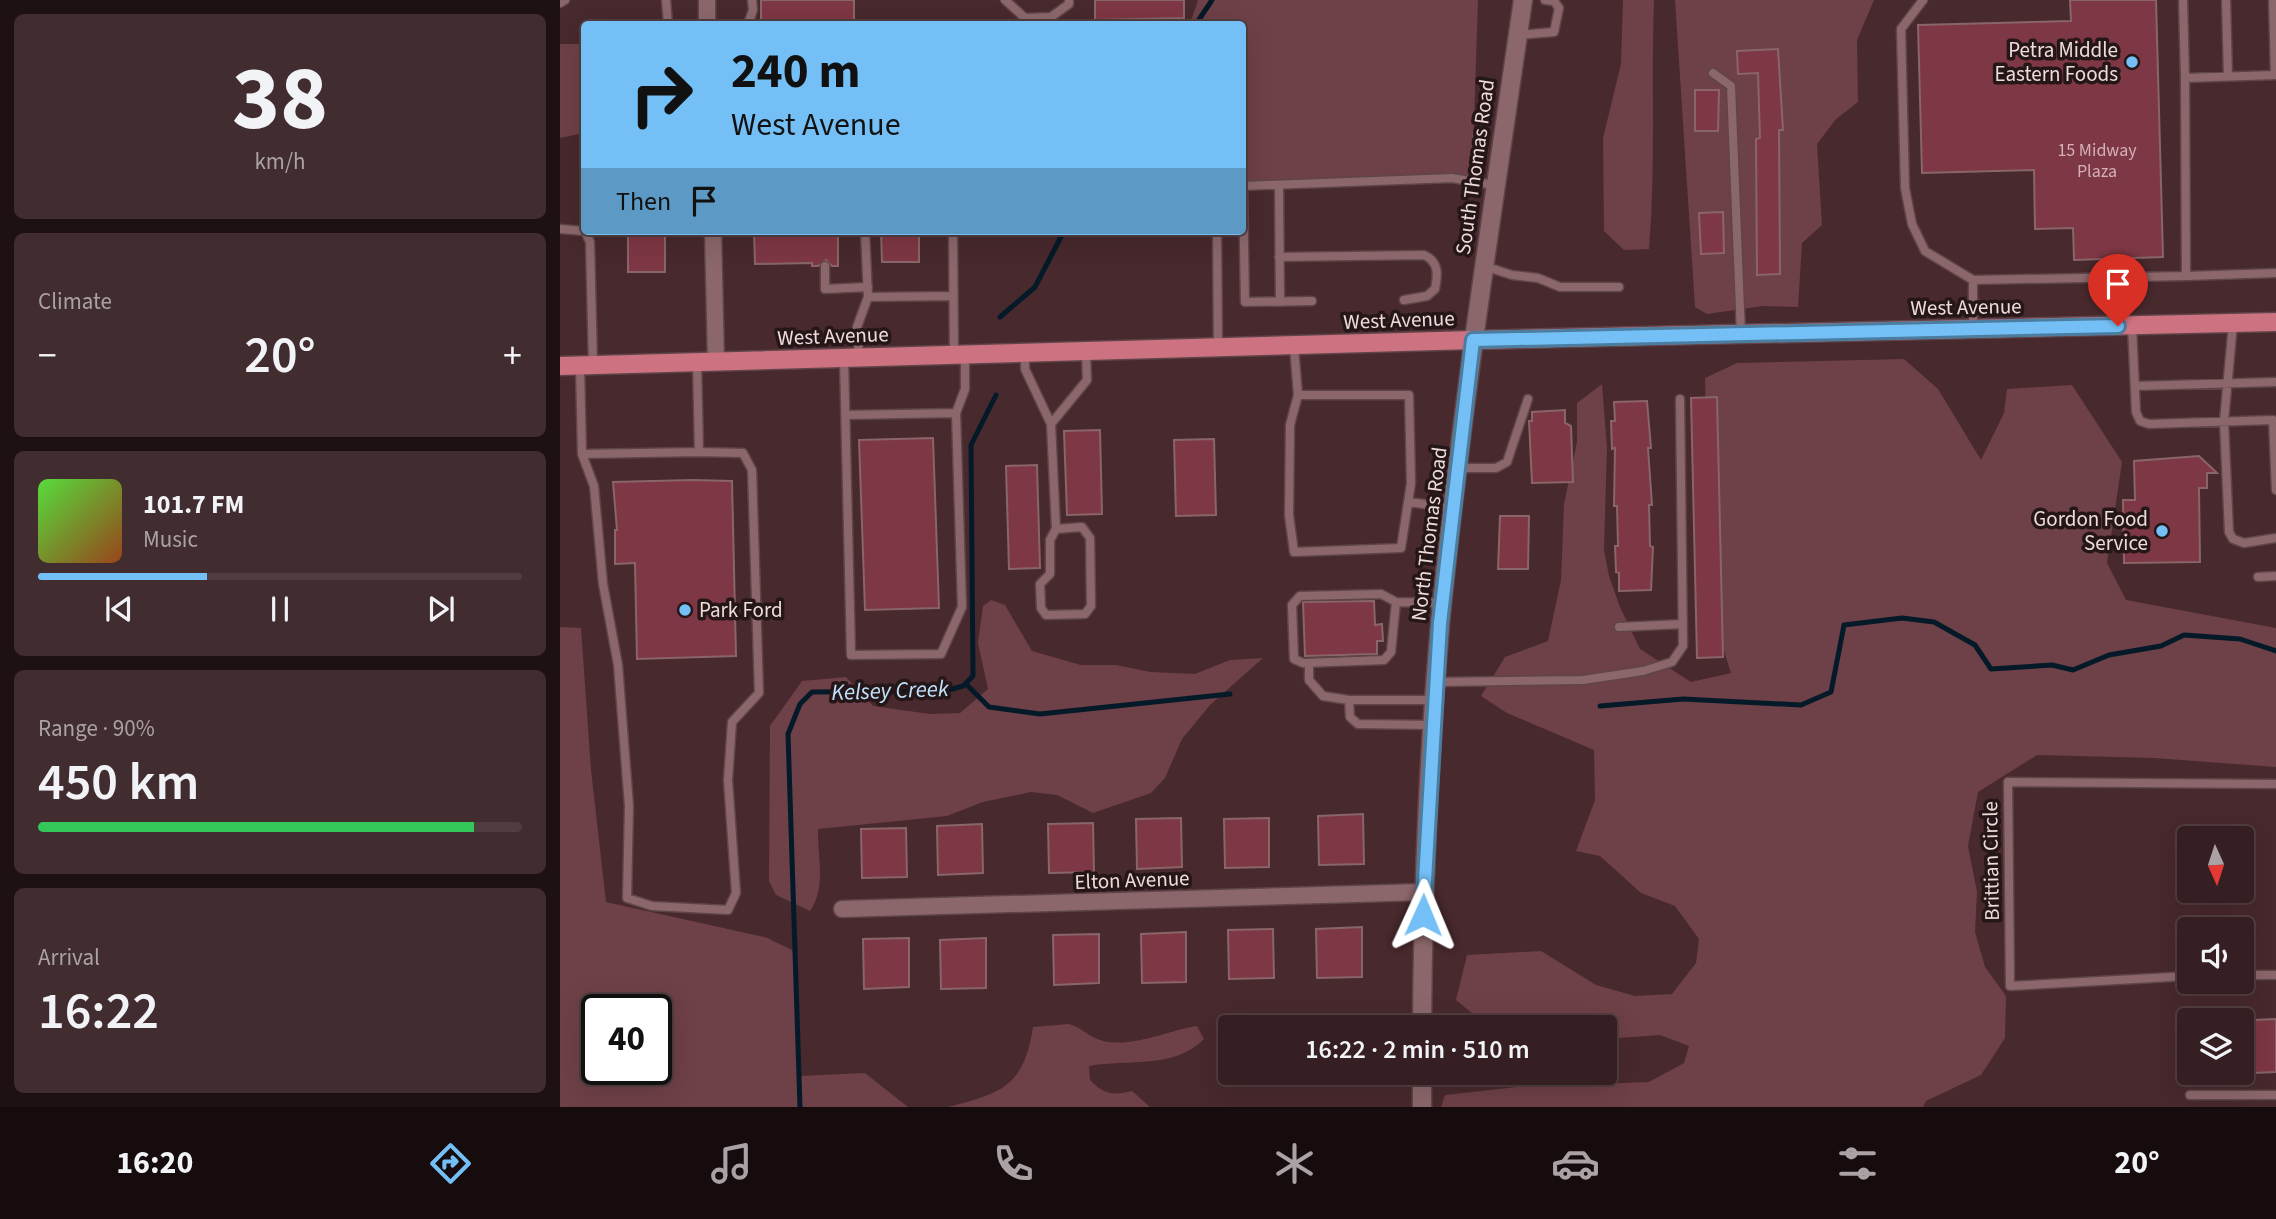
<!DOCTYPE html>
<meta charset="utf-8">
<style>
body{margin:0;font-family:"Source Sans 3",sans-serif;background:#412c2f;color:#f1f3f6;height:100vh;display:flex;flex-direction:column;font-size:26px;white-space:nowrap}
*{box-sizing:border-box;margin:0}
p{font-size:23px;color:#aaa2a5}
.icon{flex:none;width:38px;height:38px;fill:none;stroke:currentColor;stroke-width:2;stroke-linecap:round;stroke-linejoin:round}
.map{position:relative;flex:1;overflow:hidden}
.details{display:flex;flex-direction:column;gap:14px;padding:14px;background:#1e1113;width:560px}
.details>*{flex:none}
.hud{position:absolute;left:21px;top:21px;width:665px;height:214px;border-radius:7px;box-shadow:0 7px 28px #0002,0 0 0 2px #503d40;background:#74c0f6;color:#111;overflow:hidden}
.needle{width:46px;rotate:177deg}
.controls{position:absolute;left:1617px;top:826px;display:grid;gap:14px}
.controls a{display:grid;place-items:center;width:77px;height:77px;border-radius:7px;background:#361f22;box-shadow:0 7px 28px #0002,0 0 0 2px #503d40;font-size:35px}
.speed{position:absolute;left:21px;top:994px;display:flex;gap:14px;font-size:35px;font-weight:700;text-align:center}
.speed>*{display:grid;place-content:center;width:91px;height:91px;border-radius:50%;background:#361f22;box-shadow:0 7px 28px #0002,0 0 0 2px #503d40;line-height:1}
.speed .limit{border:4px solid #111;border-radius:10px;background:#fff;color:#111}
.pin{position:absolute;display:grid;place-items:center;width:60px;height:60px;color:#fff;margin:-72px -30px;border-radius:50% 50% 50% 0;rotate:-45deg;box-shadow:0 0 7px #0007}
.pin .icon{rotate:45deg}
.me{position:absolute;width:77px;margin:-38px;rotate:1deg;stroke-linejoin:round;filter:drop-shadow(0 0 5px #0008)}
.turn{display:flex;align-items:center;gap:24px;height:147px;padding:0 35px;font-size:32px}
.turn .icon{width:91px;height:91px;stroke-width:2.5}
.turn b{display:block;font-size:49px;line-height:60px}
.then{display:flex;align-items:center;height:66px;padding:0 35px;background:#0003;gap:14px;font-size:26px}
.big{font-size:52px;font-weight:600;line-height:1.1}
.details .tile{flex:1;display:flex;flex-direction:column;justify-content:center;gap:10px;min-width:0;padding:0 24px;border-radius:10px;background:#412c2f}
.details .dial{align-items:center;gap:0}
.dial b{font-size:91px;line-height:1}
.song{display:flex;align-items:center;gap:21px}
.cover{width:84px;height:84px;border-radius:10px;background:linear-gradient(135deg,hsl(110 70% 55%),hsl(20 70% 35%))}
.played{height:7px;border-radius:4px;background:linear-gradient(90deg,#74c0f6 35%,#503d40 35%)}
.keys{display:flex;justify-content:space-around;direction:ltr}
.heat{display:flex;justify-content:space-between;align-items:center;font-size:38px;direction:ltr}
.charge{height:10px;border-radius:5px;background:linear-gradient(90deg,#34c759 90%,#503d40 0)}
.trip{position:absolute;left:658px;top:1015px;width:399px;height:70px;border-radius:7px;background:#361f22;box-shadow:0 7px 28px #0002,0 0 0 2px #503d40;font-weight:600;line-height:70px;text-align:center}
.dock{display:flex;height:112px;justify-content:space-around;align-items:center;background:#160c0e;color:#aaa2a5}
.dock .icon{width:49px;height:49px}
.dock .current{color:#74c0f6}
.dock b{font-size:32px;color:#f1f3f6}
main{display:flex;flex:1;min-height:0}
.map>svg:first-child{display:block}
</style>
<main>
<section class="details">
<div class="tile dial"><b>38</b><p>km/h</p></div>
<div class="tile"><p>Climate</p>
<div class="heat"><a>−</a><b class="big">20°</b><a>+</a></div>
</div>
<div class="tile">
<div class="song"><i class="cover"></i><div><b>101.7 FM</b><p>Music</p></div></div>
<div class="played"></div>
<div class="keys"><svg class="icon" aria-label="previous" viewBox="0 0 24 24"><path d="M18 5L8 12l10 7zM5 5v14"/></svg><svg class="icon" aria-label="pause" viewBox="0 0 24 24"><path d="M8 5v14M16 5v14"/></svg><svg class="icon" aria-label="next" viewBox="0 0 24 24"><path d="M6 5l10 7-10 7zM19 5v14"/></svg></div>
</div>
<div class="tile"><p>Range · 90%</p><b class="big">450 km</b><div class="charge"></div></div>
<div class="tile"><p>Arrival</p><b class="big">16:22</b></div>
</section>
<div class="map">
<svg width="1716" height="1107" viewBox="0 0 1716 1107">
<rect width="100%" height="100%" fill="#48292d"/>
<!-- green -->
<path fill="#6e4047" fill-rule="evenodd" d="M638,0H918L912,182L892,178L683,187L682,24H630Z
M1063,0H1094C1091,83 1096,166 1089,249L1064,250L1044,231L1043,138L1061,64Z
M1115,0H1314L1297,40L1298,102L1276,119L1257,144L1262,225L1242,243L1238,307L1203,306L1147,314L1135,307Z
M0,44H24V133L0,138Z
M1344,359L1378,389L1421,460L1444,413L1447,389L1512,385L1562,462L1547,563L1566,600L1716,628V767L1594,758L1477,755L1418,792L1408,846L1417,892L1415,932L1425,967L1446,996L1445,1038L1421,1075L1366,1101L1363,1107H881L885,1095L957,1087L1089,1082L1124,1063L1129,1046L1100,1035L1045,1039V1027H929L896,1000L907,955L981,951L1036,985L1075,996L1112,994L1136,963L1139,939L1115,906L1081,893L1040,856L1016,851L1035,800L1034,750L947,713L921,696L945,657L988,641L1001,580L1004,504L1017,442V403L1042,384L1047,447L1044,550L1049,576L1060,607L1080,649L1131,682L1171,673L1152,614L1145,378L1177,363Z
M431,600L445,605L472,651L521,665H556L590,672L635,674L670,660L703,658L650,705L622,739L605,778L591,793L533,813L497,795L471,792L423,802L387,816L258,829C257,856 267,887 250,911L216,895L209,881L210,726L242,681L286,677L313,706L370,714L400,713L428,689L418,643L423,606Z
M0,627L21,628L31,770L46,902L208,938C217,944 227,946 236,953L239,1076L305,1073L348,1107H0ZM37,1010H96V1069H37Z
M509,1024C519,1027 524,1032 533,1037C562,1053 608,1030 637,1026L644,1039C615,1069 568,1059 529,1066L530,1080C543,1094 553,1096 572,1091L590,1107H388C441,1093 464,1087 473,1027Z"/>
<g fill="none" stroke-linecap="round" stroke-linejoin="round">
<!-- stream -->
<path stroke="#051a28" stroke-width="5" d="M636,24L652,0
M440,317L475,287L504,231
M406,684L429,707L480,714L670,694
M1040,706L1123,699L1241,705L1271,692L1284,625L1342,618L1374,622L1415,645L1431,669L1492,665L1513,670L1549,655L1601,646L1624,635L1680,639L1716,651
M240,1107L228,734L240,704L252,692L385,691L403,686L413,676L411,445L436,395"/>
</g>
<!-- building -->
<path fill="#7e3744" stroke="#896569" stroke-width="2" d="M201,0H294V24H201Z
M535,0H624V18L535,20Z
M1510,0H1596L1603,257L1514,260L1513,228L1475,229L1474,170L1362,173L1358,25L1511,21Z
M1218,49L1223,130H1219L1220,274L1197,275L1196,139L1200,138L1198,73L1178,74L1177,51Z
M1135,90H1159L1158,131H1135Z
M1163,212L1164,253L1141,254L1139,213Z
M194,231H278V266H272L266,260L258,266H252V263L195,264Z
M321,231H359V262H322Z
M105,235V272H68V236Z
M1157,397L1163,657L1137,658L1131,398Z
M1087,401L1091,448H1088L1092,505H1089L1090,546L1093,547L1091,590L1059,591V573L1056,572L1055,546H1058L1057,506H1054L1055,448L1052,449L1051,421H1055L1054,402Z
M1005,410V423L1011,426L1013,482L972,483L969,421H972V412Z
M540,430L542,514L507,515L504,431Z
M373,438L379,608L305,610L299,440Z
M654,439L656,515L616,516L614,440Z
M1639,456L1657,473H1647V488H1639L1640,562L1564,563L1563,500H1575L1574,461Z
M477,465L480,568L449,569L446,466Z
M133,480L172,481L176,656L77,659L75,563L55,564V530H57L53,482Z
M940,516H969L968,569H938Z
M814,601L815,625L822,624L823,641H817V654L745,656L743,602Z
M803,814L804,864L759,865L758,816Z
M621,818L622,867L577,869L576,819Z
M709,818V867L665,868L664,819Z
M533,823L534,872L489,873L488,824Z
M422,824L423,873L378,875L377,826Z
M346,828L347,877L302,878L301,829Z
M802,927V977L757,978L756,929Z
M713,929L714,978L669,979L668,930Z
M626,932V982L582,983L581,934Z
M539,934V983L494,985L493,935Z
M349,938V987L304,989L303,939Z
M426,938V988L381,989L380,940Z
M1716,1019V1072L1694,1073L1693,1020Z"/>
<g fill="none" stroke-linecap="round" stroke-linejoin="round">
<defs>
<path id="service" d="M106,0L108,24
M445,0L465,18L491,17L509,4V0
M1363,0L1341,29L1345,188L1352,224L1365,251L1413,280
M1623,0L1625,78L1716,75
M1666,0L1668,76
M1713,0L1715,75
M0,3L5,0
M188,24L193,10L192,0
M958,35L994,32L999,8L994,1L985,0
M1153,73L1171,86L1181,334
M682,186L892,178L934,185
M683,186L685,302L752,301
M719,186L720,302
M0,229L24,231
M25,231L30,242L33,365
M393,231L394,356
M657,231L658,349
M719,257L864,255C879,262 878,274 875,289L867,296L844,300
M265,266V289L308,287
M924,266L952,275L978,278L1000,287H1059
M1626,276L1716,273
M308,297L393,296
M1673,324L1664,421L1669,532L1673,539L1684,543L1716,538
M1572,326L1576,412L1580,421L1589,424L1713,420L1716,490
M1413,328V280L1626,276L1625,78
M734,347L738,395L730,425L729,515L734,552L841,548L851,483L849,395H738
M465,354V369L491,424
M284,359L291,655L381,654L402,607L396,413L405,389V356
M299,359L297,327L308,297L305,231
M20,367L22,454L139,452L137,362
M1575,386L1716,382
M286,415L396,413
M22,454L34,486L43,584L58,665L69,806L67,898L92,906L168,910L176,893L168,780L172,722L199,693L192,470L183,453L139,452
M900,468H936L947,462L968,399
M848,502L894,508
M496,529L490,540V574L480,584L481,608L486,615L525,614L531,606L530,538L522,527L496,529L491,424L527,380L526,353
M1698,577L1716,576
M836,602L831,652L824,660L743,663L734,659L732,605L740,596L821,594L836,602L883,603
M1059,627L1123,624
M749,663V680L763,696L789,700
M876,682L1023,680L1083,671L1112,662L1123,646L1120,399
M872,725L798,724L790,717L789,700H873
M1682,975H1716
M1629,976L1450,986L1448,782L1716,784
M1630,1095H1716"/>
<path id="minor" d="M147,0V24
M153,231L156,361
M282,909L863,892"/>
<path id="tertiary" d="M862,1027C863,893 868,759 880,625C900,416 933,208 963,0
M862,1107V1073"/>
<path id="primary" d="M0,366L913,340L1716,322"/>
</defs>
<!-- service casing -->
<use href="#service" stroke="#5f4549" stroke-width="11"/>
<!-- minor casing -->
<use href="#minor" stroke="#5f4549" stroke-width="19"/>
<!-- tertiary casing -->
<use href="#tertiary" stroke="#5f4549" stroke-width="21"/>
<!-- primary casing -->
<use href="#primary" stroke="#5f4549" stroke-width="21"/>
<!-- service -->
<use href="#service" stroke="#8b676b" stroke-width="8"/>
<!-- minor -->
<use href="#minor" stroke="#8b676b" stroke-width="16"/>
<!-- tertiary -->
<use href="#tertiary" stroke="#8b676b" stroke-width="18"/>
<!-- primary -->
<use href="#primary" stroke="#cd7281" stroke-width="18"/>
</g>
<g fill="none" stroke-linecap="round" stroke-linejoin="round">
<defs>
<path id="route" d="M863,915L880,623L913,340L1558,326"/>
</defs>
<!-- route casing -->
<use href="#route" stroke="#4b7da0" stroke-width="18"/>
<!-- route -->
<use href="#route" stroke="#74c0f6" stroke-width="12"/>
</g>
<!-- markers -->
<g fill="#74c0f6" stroke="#251618" stroke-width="2.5">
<circle cx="1572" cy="62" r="7"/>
<circle cx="1602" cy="531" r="7"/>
<circle cx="125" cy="610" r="7"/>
</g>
<g text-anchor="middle" stroke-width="7" stroke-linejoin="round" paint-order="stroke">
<!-- number labels -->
<g font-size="18" fill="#d3b1b6">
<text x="1537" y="156">15 Midway<tspan x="1537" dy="21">Plaza</tspan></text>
</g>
<!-- poi labels -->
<g font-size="21" fill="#efdadc" stroke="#251618" text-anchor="end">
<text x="1558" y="57">Petra Middle<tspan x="1558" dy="24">Eastern Foods</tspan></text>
<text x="1588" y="526">Gordon Food<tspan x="1588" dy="24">Service</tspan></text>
<text x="139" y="617" text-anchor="start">Park Ford</text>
</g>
<!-- street labels -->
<g font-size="21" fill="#efdadc" stroke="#251618">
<text transform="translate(915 167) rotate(-82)" y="7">South Thomas Road</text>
<text transform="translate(1406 307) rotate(-1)" y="7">West Avenue</text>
<text transform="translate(839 320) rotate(-2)" y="7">West Avenue</text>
<text transform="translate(273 336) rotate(-2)" y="7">West Avenue</text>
<text transform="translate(869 534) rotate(-83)" y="7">North Thomas Road</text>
<text transform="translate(1431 861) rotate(-91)" y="7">Brittian Circle</text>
<text transform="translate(572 880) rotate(-2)" y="7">Elton Avenue</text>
</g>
<!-- water labels -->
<g font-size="23" font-style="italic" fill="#c1e4fe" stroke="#251618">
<text transform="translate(330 690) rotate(-2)" y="8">Kelsey Creek</text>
</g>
</g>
</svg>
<div class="controls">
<a><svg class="needle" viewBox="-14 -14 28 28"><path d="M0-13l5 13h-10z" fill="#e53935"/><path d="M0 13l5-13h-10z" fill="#aaa2a5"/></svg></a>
<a><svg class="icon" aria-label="sound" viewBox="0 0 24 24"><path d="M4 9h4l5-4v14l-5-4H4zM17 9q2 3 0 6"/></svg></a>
<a><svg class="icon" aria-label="layers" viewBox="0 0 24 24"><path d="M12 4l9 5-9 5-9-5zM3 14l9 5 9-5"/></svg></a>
</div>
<div class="speed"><div class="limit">40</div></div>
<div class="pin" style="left:1558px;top:326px;background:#d93025"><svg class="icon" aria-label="arrive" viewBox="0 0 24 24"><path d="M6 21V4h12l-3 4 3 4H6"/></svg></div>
<svg class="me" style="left:863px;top:915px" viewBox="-20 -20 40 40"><path d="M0-17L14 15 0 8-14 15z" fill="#74c0f6" stroke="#fff" stroke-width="4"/></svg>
<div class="trip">16:22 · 2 min · 510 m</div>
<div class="hud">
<div class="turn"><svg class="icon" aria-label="right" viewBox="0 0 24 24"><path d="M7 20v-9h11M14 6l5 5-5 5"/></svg><div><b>240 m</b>West Avenue</div></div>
<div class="then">Then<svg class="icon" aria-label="arrive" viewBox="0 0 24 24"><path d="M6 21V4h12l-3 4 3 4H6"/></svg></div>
</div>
</div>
</main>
<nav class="dock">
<b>16:20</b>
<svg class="icon current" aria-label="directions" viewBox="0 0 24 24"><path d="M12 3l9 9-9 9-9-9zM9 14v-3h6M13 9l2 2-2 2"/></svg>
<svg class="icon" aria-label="music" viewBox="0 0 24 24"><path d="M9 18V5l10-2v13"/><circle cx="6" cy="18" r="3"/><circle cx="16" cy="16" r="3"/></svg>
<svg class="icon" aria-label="phone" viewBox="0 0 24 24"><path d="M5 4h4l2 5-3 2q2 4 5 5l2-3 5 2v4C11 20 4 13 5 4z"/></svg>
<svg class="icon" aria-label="climate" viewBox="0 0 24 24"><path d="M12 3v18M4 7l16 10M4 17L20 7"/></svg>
<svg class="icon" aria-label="car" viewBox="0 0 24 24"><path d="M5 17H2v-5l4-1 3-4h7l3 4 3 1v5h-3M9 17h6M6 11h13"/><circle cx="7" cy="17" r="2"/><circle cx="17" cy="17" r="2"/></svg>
<svg class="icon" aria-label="filters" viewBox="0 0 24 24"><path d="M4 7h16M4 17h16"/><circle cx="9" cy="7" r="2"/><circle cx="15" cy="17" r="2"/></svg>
<b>20°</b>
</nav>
